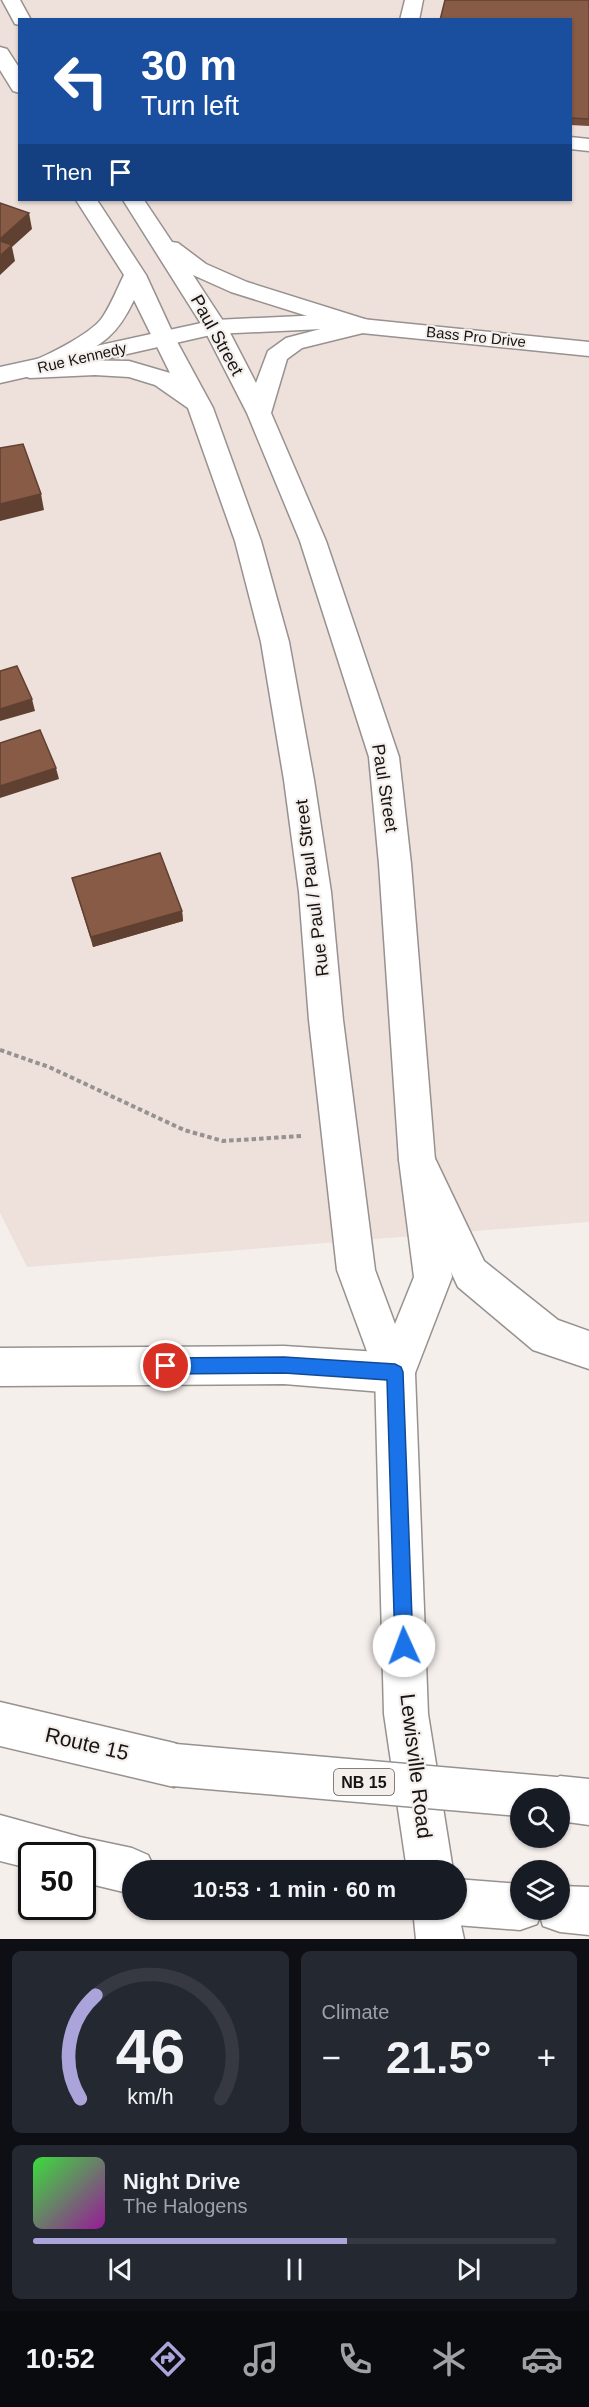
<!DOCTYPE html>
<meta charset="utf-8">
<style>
body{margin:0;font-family:Arial,sans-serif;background:#242831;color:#f1f3f6;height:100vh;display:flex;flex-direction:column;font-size:22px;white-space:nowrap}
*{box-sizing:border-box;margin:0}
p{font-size:20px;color:#9ea1a6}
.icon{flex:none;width:33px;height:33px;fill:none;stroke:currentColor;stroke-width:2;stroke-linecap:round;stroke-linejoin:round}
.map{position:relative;height:1939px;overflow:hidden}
.sheet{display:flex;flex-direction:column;gap:12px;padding:12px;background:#0d0f14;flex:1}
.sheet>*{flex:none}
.banner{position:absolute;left:18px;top:18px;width:554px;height:183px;border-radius:0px;box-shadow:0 2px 4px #0004;background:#1a4fa0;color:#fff;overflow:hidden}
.controls{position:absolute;left:510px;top:1788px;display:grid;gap:12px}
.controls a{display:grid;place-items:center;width:60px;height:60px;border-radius:50%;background:#171b24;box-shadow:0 2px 4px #0004;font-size:30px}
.speed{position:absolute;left:18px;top:1842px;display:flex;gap:12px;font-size:30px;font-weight:700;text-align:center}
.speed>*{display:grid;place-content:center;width:78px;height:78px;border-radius:50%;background:#171b24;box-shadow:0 2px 4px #0004;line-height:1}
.speed .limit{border:3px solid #111;border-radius:9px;background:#fff;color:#111}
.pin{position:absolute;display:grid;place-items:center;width:51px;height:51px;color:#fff;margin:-26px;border:3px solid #fff;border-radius:50%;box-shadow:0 2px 6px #0007}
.me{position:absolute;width:66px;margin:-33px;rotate:358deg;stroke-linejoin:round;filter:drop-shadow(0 0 4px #0008)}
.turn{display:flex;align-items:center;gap:21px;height:126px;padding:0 24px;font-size:27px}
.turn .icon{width:78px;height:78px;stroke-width:2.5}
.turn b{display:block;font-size:42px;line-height:51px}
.then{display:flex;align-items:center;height:57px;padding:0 24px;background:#0003;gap:12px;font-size:22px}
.big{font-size:45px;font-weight:800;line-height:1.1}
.sheet .widget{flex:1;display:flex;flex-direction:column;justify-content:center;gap:9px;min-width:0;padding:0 21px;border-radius:9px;background:#242831}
.sheet .dial{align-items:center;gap:0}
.dial svg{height:156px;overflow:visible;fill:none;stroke:#363941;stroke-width:7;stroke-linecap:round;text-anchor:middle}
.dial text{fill:#f1f3f6;stroke:none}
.song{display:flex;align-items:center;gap:18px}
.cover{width:72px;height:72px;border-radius:9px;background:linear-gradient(135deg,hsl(120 70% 55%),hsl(300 70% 35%))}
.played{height:6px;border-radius:3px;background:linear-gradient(90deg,#aba4db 60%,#363941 60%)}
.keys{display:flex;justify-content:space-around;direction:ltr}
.heat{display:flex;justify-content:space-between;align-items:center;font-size:33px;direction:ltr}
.sheet .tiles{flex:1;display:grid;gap:12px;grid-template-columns:1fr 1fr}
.widget:last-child{grid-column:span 2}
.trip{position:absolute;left:122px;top:1860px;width:345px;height:60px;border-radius:30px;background:#171b24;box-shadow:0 2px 4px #0004;font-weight:800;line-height:60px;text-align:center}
.menu{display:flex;height:96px;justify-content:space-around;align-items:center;background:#090b0e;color:#9ea1a6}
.menu .icon{width:42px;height:42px}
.menu .selected{color:#aba4db}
.menu b{font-size:27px;color:#f1f3f6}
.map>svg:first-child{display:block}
</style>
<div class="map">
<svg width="589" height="1939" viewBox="0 0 589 1939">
<rect width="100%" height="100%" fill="#f5efec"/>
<!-- built -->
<path fill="#eee0da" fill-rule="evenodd" d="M0,0H589V1222L27,1267L0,1213ZM20,20H570V200H20Z"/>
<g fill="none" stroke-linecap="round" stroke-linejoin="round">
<defs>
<path id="minor" d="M405,0H423L419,20H400Z
M570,137L589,139V151L570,149Z
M322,315L589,342V356L322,329L215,334L0,383V367L215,320Z"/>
<path id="major" d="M2,0H20L31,20H20V25L15,24Z
M0,47L7,49L20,69V93L13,91L0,70Z
M76,200H97L146,275L175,338L213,408L261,541L289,642L314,780L331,892L343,1020L375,1270L395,1324L414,1277L399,1160L379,864L369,757L300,541L247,413L203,327L123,200H144L172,242L178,243L206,264L247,282L371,321L375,326L371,331L302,348L287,359L271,413L326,541L399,757L411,864L435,1160L452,1277L415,1373L428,1714L453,1870H407L384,1714L375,1373L337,1270L309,1020L299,892L284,780L261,642L235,541L188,408L155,385L129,377L95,375L30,378L21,375L18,370L21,365C40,360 91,334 102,318C111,305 117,289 124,275ZM193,275L231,292L336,325L286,338L268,351L256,383L227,327ZM134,300L170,373L129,361L70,360C104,344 117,335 134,300Z
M456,1902L464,1939H416L413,1910H456Z"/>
<path id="highway" d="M417,1143L430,1148L484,1261L558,1320L589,1331V1369L533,1350L458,1287L399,1160L404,1148Z
M284,1346L395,1353L409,1359L415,1373L409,1387L395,1393L284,1384L0,1386V1348Z
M0,1702L174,1743L190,1749L196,1765L190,1781L174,1787L0,1746Z
M560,1776L589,1779V1825L560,1821V1798H538L544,1783Z
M0,1815L80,1837L132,1848L148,1855L155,1870H132V1894L82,1882V1856H32V1869L0,1861Z
M456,1879L520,1884V1910H560V1886L589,1887V1935L560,1932L543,1926L540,1916L537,1924L520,1930L456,1925L439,1919L436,1910H456Z"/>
</defs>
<!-- minor casing -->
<use href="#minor" stroke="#97918f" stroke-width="3"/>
<!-- major casing -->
<use href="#major" stroke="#97918f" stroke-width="3"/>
<!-- highway casing -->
<use href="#highway" stroke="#97918f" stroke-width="3"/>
<!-- path -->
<path stroke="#969290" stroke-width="4" stroke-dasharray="4.5 3" stroke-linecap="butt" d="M0,1050L49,1067L184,1130L223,1141L302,1136"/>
<!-- minor -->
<use href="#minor" fill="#fff" fill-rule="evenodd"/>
<!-- major -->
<use href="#major" fill="#fff" fill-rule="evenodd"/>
<!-- highway -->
<use href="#highway" fill="#fff" fill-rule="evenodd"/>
<defs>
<path id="highway-bridge" d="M174,1765L555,1798"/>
</defs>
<!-- highway-bridge casing -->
<use href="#highway-bridge" stroke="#97918f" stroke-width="45" stroke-linecap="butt"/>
<!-- highway-bridge -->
<use href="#highway-bridge" stroke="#fff" stroke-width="42"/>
</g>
<!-- wall -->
<path fill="#754e3c" d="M589,0V126L570,125V20Z
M72,878L182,911L183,921L93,947Z"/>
<!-- shaded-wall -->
<path fill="#5f4031" d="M29,213L32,229L12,247L15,261L0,275V239Z
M41,494L44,510L0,521V504Z
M32,699L35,711L0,721V709Z
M56,768L59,779L0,798V786Z
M182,911L183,921L93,947L91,937Z"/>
<!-- building -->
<path fill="#885b46" stroke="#5f4031" stroke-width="1.5" d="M445,0H589V119L570,118V20H440Z
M0,203L29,213L0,239Z
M0,241L12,245L0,256Z
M23,444L41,494L0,504V448Z
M17,666L32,699L0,709V671Z
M40,730L56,768L0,786V743Z
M160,853L182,911L91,937L72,878Z"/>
<!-- route -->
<path fill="#1a73e8" stroke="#114b97" stroke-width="1.5" d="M284,1357L395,1364L401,1367L403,1372L413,1646L410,1652L404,1655L398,1652L395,1646L387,1380L284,1373L166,1374L160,1371L158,1366L160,1360L166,1358Z"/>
<g text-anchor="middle" stroke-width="4.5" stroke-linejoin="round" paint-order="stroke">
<!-- far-street labels -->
<g font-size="15" fill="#171514" stroke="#f5efec">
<text transform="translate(476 337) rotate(6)" y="5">Bass Pro Drive</text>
<text transform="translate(82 358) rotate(-13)" y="5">Rue Kennedy</text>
</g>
<!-- shield labels -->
<rect fill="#f5efec" stroke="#5a5655" stroke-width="1.5" x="334" y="1769" width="60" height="26" rx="4.5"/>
<g font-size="16" font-weight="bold" fill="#171514">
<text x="364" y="1788">NB 15</text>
</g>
<!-- street labels -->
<g font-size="18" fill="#171514" stroke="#f5efec">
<text transform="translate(217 335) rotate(61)" y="6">Paul Street</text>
<text transform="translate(385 788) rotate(81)" y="6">Paul Street</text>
<text transform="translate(312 888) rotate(-97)" y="6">Rue Paul / Paul Street</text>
</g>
<!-- near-street labels -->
<g font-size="21" fill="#171514" stroke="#f5efec">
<text transform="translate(87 1744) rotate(13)" y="7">Route 15</text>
<text transform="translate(416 1766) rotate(83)" y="7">Lewisville Road</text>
</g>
</g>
</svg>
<div class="controls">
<a><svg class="icon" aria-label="search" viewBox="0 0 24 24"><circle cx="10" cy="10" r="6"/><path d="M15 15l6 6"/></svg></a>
<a><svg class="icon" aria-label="layers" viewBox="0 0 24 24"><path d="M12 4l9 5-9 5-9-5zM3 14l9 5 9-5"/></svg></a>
</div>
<div class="speed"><div class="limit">50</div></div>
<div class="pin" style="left:166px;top:1366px;background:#d93025"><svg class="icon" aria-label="arrive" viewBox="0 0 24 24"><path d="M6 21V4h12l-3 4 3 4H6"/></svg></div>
<svg class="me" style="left:404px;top:1646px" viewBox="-20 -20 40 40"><circle r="19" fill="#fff"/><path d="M0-13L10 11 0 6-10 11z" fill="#1a73e8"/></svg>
<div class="trip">10:53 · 1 min · 60 m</div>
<div class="banner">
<div class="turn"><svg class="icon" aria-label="left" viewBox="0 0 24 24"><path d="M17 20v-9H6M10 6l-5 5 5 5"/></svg><div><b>30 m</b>Turn left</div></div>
<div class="then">Then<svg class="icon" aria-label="arrive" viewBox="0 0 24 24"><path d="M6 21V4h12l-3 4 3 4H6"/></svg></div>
</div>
</div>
<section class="sheet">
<div class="tiles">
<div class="widget dial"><svg viewBox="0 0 100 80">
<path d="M14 69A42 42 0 1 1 86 69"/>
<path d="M14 69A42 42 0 0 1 22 16" stroke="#aba4db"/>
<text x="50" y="56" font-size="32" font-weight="700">46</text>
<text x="50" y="72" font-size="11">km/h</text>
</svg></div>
<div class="widget"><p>Climate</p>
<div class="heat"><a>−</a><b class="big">21.5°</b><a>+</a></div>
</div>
<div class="widget">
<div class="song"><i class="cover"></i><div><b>Night Drive</b><p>The Halogens</p></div></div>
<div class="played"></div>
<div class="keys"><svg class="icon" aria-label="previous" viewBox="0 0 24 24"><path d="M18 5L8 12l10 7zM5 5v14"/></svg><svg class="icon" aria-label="pause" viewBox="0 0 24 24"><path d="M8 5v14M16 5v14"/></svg><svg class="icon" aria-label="next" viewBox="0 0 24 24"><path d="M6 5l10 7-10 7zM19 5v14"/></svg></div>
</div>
</div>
</section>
<nav class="menu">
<b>10:52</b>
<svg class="icon selected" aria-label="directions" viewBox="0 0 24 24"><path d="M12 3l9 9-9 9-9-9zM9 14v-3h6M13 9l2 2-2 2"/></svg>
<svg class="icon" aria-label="music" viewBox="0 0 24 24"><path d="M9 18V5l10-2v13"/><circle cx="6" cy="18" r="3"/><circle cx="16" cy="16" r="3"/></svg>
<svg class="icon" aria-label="phone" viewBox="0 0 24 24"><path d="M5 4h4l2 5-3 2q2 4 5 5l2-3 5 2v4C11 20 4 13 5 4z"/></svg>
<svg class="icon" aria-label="climate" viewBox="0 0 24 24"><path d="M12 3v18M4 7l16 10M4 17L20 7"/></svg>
<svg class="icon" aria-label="car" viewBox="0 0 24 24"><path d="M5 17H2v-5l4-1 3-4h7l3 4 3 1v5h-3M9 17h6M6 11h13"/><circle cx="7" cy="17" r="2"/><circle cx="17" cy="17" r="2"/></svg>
</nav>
